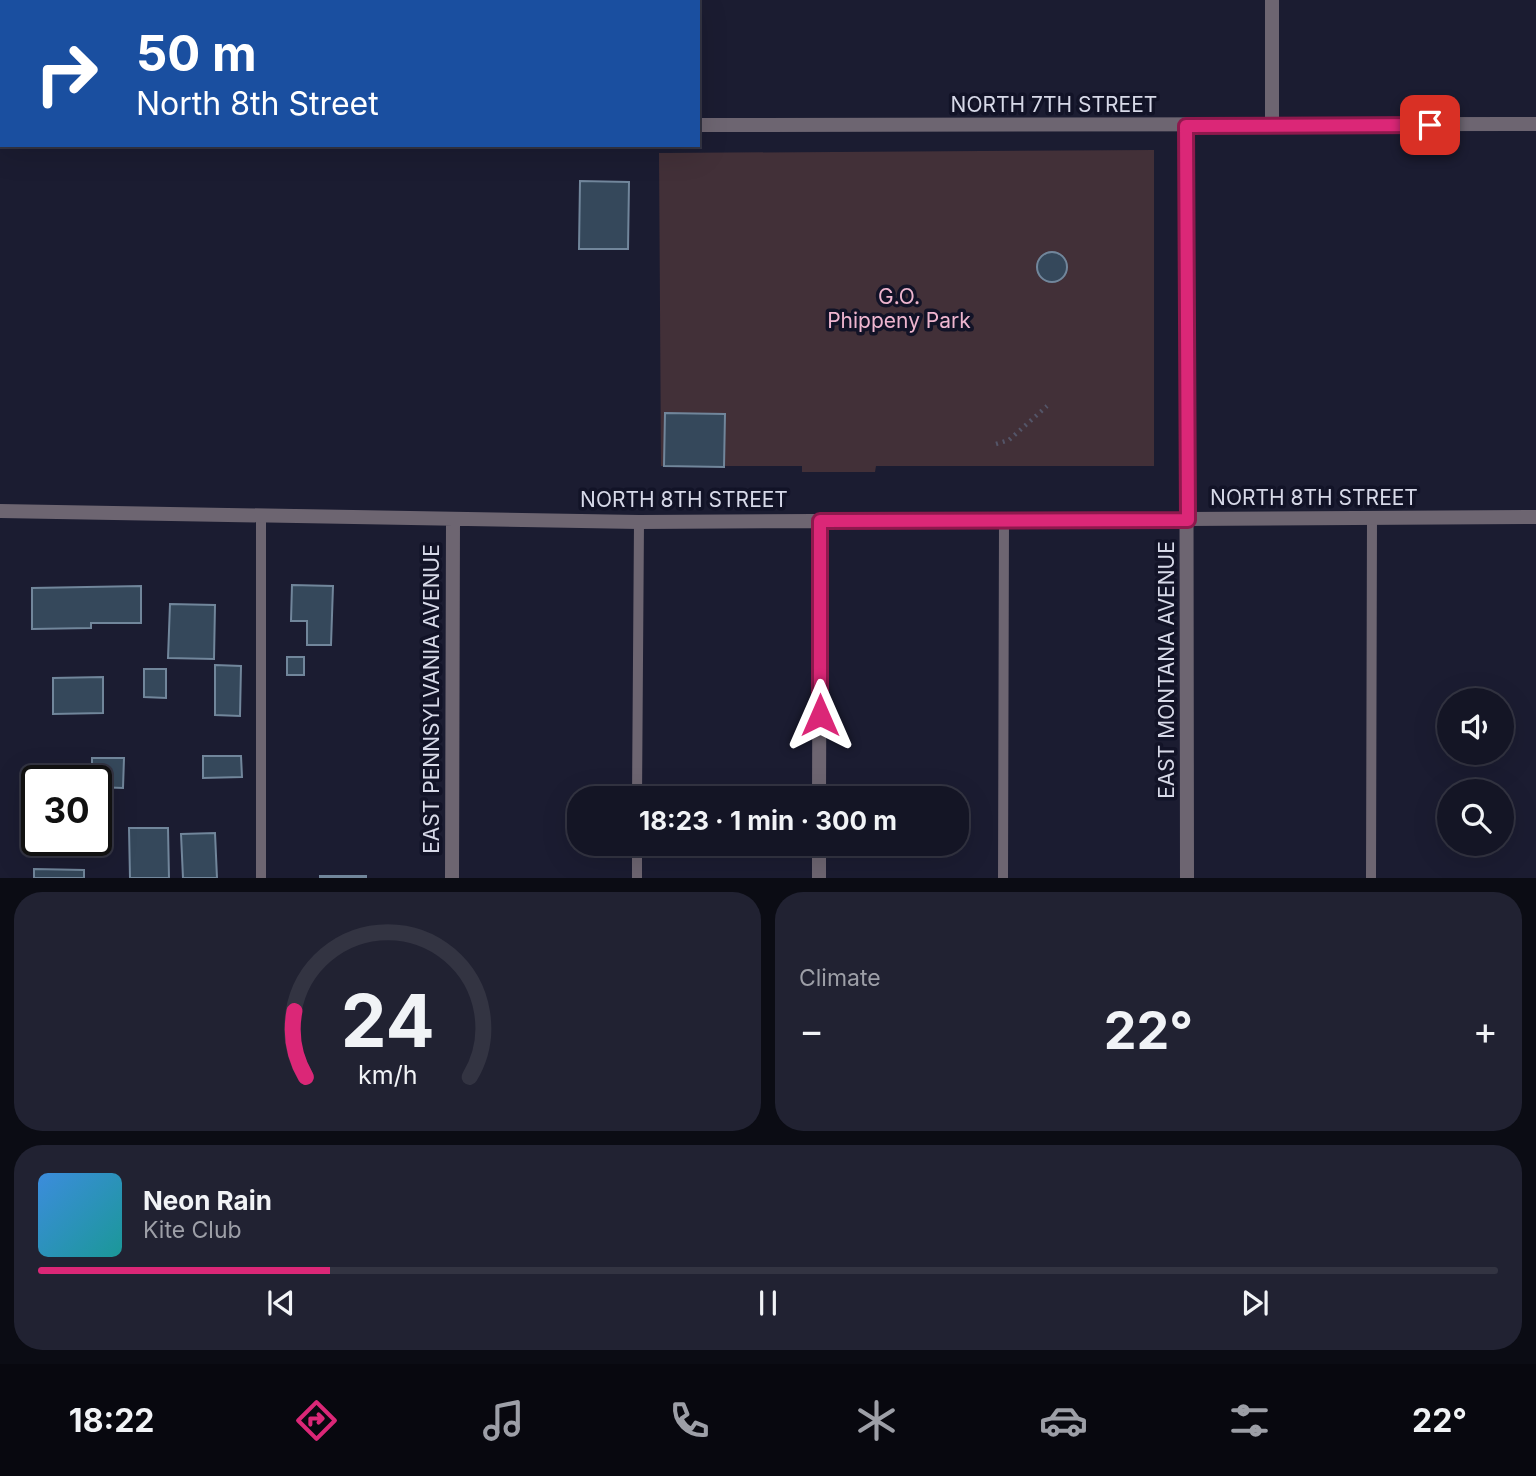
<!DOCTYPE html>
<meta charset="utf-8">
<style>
body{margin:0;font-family:Inter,sans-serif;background:#212232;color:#f1f3f6;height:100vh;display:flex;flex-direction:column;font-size:26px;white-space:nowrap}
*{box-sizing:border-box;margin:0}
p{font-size:23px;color:#9d9fa7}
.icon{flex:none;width:38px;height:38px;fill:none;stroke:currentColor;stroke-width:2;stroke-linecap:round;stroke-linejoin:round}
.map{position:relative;height:878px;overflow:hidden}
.panel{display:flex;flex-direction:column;gap:14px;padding:14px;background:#0b0c14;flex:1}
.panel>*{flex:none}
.banner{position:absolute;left:0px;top:0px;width:700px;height:147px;box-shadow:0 7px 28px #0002,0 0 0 2px #333442;background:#1a4fa0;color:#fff;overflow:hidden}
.fabs{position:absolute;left:1437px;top:688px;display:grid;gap:14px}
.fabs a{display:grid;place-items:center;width:77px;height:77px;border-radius:50%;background:#141525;box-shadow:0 7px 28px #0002,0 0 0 2px #333442;font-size:35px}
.speed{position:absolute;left:21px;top:765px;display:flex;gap:14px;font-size:35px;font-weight:700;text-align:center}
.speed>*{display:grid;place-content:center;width:91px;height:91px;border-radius:50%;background:#141525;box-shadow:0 7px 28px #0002,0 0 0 2px #333442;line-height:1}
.speed .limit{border:4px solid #111;border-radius:10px;background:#fff;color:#111}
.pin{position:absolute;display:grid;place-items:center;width:60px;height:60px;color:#fff;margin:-30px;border-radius:14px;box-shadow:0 4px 10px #0006}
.me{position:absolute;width:77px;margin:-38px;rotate:0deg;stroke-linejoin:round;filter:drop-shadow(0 0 5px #0008)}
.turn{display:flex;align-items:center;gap:24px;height:147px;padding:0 21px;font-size:32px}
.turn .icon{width:91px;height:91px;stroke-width:2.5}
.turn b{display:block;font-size:49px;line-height:60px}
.big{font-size:52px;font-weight:700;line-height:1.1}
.panel .tile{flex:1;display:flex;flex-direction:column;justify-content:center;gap:10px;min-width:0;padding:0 24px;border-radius:28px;background:#212232}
.panel .dial{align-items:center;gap:0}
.dial svg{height:182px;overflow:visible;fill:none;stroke:#333442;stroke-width:7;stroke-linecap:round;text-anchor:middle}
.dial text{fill:#f1f3f6;stroke:none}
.song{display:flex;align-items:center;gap:21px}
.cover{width:84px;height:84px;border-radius:10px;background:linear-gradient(135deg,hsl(210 70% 55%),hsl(180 70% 35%))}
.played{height:7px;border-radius:4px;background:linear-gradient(90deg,#db2777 20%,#333442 20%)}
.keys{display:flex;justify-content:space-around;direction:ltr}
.heat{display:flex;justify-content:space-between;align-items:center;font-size:38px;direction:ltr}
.panel .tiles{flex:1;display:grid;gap:14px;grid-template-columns:1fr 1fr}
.tile:last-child{grid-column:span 2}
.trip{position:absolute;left:567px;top:786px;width:402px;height:70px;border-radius:28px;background:#141525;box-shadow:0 7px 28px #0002,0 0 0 2px #333442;font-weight:700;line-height:70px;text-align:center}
.menu{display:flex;height:112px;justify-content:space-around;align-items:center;background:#08080f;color:#9d9fa7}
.menu .icon{width:49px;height:49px}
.menu .selected{color:#db2777}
.menu b{font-size:32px;color:#f1f3f6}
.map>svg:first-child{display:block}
</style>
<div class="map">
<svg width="1536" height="878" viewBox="0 0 1536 878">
<rect width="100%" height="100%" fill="#1b1c31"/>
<!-- green -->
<path fill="#423038" d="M1154,150V466H876L875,472H802V466H661L659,153Z"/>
<!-- building -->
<path fill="#35485b" stroke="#71869b" stroke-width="2" d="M216,0H265V2H216Z
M344,0H412V2H344Z
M580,181L629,182L628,249H579Z
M1037 267a15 15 0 1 1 30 0a15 15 0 1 1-30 0Z
M665,413L725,414L724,467L664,466Z
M292,585L333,586L331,645H307V621H291Z
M141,586V623H91V628L32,629V588Z
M170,604L215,605L214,659L168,658Z
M287,657H304V675H287Z
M215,665L241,666L240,716L215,715Z
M144,669H166V698L144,697Z
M103,677V713L53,714V678Z
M203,756H241L242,777L203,778Z
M92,758H124L123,788L96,787V780H92Z
M32,769H77L76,780H37V822H31L32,810H23L24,784H31Z
M129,828H168L169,878H130Z
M215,833L217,878H183L181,834Z
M34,869L84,870V878H34Z
M320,876H366V878H320Z"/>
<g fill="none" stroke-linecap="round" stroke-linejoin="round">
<!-- path -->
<path stroke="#545568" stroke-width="4.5" stroke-dasharray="2 5" stroke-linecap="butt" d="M996,444L1009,440L1047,406"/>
<!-- service -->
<path stroke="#6d6571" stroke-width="10" d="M637,798L639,522
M261,878V517
M637,878V844
M1003,878L1004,521
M1371,878L1372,518"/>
<!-- minor -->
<path stroke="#6d6571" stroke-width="14" d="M473,0V2
M1186,126L1187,878
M1272,126V0
M0,511L639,522L1536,517
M819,798L820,521
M452,878L453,521
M819,878V844"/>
<!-- tertiary -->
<path stroke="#6d6571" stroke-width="14" d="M0,117L2,118
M698,125L1536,124"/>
</g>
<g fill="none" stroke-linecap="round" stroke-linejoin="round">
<defs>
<path id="route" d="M820,715V521L1188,520L1186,126L1430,125"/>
</defs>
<!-- route casing -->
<use href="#route" stroke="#8e194d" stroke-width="18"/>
<!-- route -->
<use href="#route" stroke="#db2777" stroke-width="12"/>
</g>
<g text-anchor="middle" stroke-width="7" stroke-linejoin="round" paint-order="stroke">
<!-- street labels -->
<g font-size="21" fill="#d7d9e8" stroke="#121327">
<text x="1054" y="112">NORTH 7TH STREET</text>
<text x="1314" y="505">NORTH 8TH STREET</text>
<text x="684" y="507">NORTH 8TH STREET</text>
<text transform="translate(1167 670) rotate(-90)" y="7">EAST MONTANA AVENUE</text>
<text transform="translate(432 699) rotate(-90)" y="7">EAST PENNSYLVANIA AVENUE</text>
</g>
<!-- park labels -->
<g font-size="21" fill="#eeb5cf" stroke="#121327">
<text x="899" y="304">G.O.<tspan x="899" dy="24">Phippeny Park</tspan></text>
</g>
</g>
</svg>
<div class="fabs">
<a><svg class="icon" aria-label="sound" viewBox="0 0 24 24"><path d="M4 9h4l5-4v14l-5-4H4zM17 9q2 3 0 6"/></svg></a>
<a><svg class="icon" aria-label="search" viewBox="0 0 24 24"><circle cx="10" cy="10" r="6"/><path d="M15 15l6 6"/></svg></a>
</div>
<div class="speed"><div class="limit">30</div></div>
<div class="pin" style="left:1430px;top:125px;background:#d93025"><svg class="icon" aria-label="arrive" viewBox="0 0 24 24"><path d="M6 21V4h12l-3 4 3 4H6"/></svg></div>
<svg class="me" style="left:820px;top:715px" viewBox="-20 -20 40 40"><path d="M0-17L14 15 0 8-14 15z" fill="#db2777" stroke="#fff" stroke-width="4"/></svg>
<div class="trip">18:23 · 1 min · 300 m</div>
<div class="banner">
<div class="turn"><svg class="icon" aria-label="right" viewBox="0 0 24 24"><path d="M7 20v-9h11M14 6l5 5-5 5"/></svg><div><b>50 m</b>North 8th Street</div></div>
</div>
</div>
<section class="panel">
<div class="tiles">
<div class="tile dial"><svg viewBox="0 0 100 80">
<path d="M14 69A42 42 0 1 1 86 69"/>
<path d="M14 69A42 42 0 0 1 9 40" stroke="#db2777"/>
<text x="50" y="56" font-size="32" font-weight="700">24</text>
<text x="50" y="72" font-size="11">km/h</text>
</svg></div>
<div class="tile"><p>Climate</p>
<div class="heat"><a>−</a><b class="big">22°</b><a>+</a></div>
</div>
<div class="tile">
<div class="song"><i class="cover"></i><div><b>Neon Rain</b><p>Kite Club</p></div></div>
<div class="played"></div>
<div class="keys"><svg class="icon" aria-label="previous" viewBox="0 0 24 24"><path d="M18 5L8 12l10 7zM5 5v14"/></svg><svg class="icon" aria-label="pause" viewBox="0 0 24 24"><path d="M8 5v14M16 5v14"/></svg><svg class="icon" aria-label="next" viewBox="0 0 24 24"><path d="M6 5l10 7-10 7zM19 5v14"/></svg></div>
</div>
</div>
</section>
<nav class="menu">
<b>18:22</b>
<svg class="icon selected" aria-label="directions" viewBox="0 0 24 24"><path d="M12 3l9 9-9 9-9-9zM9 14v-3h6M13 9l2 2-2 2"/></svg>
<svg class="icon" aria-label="music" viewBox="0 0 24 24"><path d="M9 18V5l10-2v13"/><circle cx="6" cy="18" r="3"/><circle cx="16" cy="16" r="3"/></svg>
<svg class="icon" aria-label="phone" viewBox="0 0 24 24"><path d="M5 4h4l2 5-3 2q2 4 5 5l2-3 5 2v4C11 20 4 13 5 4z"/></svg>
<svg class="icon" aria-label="climate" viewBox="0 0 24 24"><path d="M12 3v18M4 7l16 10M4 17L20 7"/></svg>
<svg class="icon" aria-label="car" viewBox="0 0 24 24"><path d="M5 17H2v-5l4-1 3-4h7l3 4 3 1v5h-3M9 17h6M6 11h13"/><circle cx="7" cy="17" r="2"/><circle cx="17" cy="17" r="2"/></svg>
<svg class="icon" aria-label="filters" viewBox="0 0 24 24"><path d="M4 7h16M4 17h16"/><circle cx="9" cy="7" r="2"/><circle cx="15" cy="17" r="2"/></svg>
<b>22°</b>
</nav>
